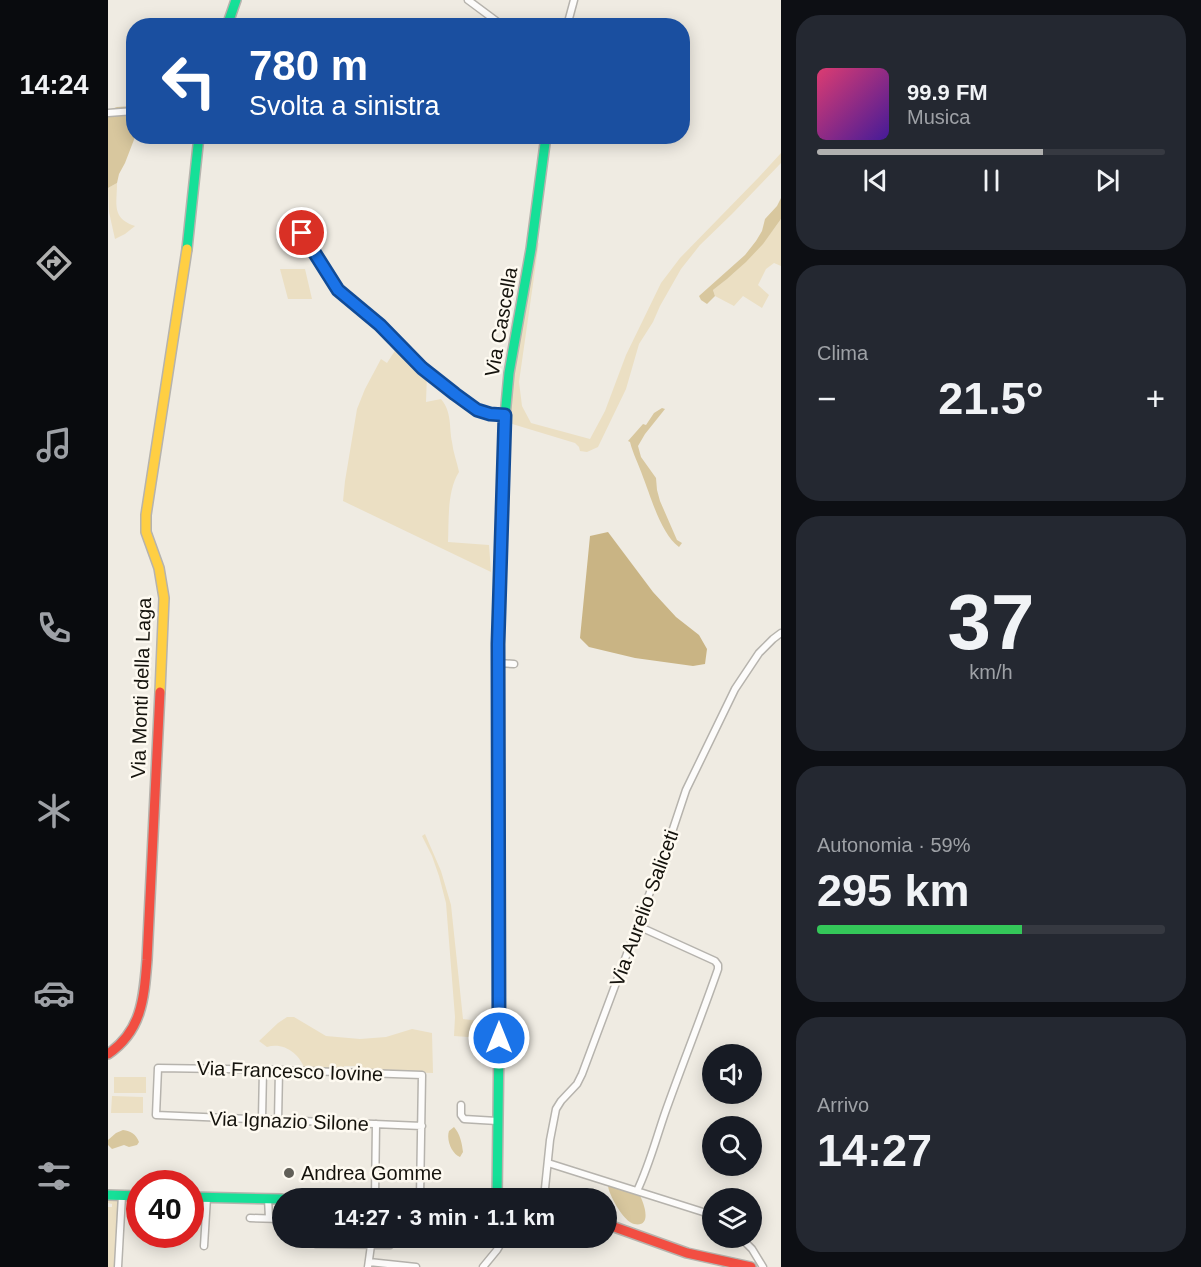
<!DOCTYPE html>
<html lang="it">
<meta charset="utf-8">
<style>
body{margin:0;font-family:Arial,sans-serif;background:#242831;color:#f1f3f6;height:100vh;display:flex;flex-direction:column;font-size:22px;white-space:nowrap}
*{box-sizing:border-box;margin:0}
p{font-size:20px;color:#9ea1a6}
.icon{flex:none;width:33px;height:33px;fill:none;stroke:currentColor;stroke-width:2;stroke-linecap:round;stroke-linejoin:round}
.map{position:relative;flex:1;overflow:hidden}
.sheet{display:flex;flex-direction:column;gap:15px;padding:15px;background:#0d0f14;width:420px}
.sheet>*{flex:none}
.guide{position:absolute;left:18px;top:18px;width:564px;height:126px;border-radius:24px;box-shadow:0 3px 15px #0003;background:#1a4fa0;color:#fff;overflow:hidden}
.tools{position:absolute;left:594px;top:1044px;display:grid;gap:12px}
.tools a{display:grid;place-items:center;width:60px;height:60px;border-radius:50%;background:#171b24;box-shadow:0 3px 15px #0003;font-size:30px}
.speed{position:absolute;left:18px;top:1170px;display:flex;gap:12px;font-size:30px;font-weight:700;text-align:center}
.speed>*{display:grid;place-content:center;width:78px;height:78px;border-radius:50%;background:#171b24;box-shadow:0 3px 15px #0003;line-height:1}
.speed .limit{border:9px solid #d22;background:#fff;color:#111}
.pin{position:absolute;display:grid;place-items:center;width:51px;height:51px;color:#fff;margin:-26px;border:3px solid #fff;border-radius:50%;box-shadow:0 2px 6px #0007}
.me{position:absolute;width:66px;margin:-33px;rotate:0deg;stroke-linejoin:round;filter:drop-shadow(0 0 4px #0008)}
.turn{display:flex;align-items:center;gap:21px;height:126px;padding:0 24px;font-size:27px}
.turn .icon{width:78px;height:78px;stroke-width:2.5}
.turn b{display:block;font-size:42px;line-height:51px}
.big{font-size:45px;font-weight:800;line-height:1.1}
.sheet .tile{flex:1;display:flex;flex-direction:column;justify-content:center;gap:9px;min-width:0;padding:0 21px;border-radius:24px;background:#242831}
.sheet .dial{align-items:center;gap:0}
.dial b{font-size:78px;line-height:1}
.song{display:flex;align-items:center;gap:18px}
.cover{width:72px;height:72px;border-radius:9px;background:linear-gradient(135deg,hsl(340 70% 55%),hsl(260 70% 35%))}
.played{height:6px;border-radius:3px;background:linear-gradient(90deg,#b0b0af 65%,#363941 65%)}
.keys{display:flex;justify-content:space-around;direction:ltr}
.heat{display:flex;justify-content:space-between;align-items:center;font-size:33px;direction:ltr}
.charge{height:9px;border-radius:4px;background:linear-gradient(90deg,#34c759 59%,#363941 0)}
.trip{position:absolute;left:164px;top:1188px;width:345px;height:60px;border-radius:30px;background:#171b24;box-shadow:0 3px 15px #0003;font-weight:800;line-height:60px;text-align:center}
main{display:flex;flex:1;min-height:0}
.tab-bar{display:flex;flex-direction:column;width:108px;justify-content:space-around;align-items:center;background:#090b0e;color:#9ea1a6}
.tab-bar .icon{width:42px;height:42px}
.tab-bar .active{color:#b0b0af}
.tab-bar b{font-size:27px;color:#f1f3f6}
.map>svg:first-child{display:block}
</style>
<main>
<nav class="tab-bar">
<b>14:24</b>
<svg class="icon active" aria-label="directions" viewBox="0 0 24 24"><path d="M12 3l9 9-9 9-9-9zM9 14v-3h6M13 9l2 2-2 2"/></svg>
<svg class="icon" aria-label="music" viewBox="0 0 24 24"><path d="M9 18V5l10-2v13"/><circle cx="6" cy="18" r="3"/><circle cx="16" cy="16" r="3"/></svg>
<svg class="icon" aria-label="phone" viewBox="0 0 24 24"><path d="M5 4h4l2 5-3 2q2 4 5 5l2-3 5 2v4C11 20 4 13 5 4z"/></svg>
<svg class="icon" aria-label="climate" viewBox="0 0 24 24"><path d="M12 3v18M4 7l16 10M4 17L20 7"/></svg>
<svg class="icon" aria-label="car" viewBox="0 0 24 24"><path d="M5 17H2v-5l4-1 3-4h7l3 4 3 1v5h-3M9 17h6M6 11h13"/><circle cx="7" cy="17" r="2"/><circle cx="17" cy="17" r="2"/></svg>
<svg class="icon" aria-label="filters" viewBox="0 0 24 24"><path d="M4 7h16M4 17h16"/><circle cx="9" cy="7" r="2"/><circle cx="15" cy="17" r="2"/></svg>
</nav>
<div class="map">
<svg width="673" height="1267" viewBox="0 0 673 1267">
<rect width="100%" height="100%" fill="#efebe2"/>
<!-- green -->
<path fill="#ebdfc3" d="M673,153V163L624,214L592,245L573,269L552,306L545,322L531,344L518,389L490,447L479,452L472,451L471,447L467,443L401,423L402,400L426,250L431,242L411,382L414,406L423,423L482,439L497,411L518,355L553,283L572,258L651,177Z
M9,183C9,204 3,218 27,226L17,234L7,239L1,212L0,188Z
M673,219V266L666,263L658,269L650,285L661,295L654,308L635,296L626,306L607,296L605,290C633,269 653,247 673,219Z
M172,269H197L204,299H180Z
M290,346L319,373L318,402L333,399C344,412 341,427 344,442C345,452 349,462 351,472C339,491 341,519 340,542L381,545L383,572L235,501L237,481L249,409L257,389L273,359L279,363Z
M317,834L333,871L343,905L355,1019L387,1023L388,1039L346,1036L347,1017L338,903L331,876L324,856L314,836Z
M179,1017H186L218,1036L252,1039L278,1037L304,1029L324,1033L325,1073L250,1071L249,1066H236V1071L197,1070C192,1054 176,1042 159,1047L151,1041L170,1023Z
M6,1077H38V1093H6Z
M4,1096L35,1097V1113H3Z
M0,1198H11L8,1267H0V1207H4V1204L0,1203Z"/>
<!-- forest -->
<path fill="#d8c79e" d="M25,106L26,136L27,137L17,163L11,174L9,183L0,188V110L9,107Z
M673,198V219L655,244L638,262L619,279L605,290L607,296L599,304L593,300L591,296L637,255L648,241L654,231L657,219L669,206Z
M554,408L557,409L537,434L530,446L533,457L548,478L549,490L552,501L569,540L574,543L571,547C553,534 543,497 535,477C531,465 525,454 522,442L520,441L535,424L538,425L546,413Z
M346,1127C352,1134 354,1143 355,1152L352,1157C344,1154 338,1140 341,1131Z
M15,1130C23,1131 28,1134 31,1142L29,1145L21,1147L16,1145L4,1149L0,1145V1140L8,1133Z
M500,1185L531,1194C536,1202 545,1228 526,1224C516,1222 500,1194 500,1185Z"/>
<!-- water -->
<path fill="#c9b484" d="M500,532L545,592L568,617L591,635L599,649L597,664L585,666L527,658L481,647L472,638L482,536Z"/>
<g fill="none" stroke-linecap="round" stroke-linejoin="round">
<defs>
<path id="street" d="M360,0L395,26
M459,26L466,0
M0,113L26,111
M194,233L230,290L272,325L314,368L354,400L369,410L382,414L397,415
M390,663L406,664
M353,1105V1115L356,1119L389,1121
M154,1119L155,1070
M170,1121L171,1070
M440,1163L595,1212L604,1217
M529,1191C541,1166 548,1139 557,1113C574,1065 593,1018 610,969V965L607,961L530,926
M160,1198L161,1218
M267,1198L268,1124
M312,1198L314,1075L171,1070L50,1068L48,1115L314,1126
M436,1198L442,1140L448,1109L453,1101L469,1084L474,1074L560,844L578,790L627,689L651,653L665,639L673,633
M142,1218L174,1219
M633,1238L644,1249L655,1267
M208,1244L282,1245
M96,1246L99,1197
M261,1262L308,1267
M10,1267L14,1195
M260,1267L264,1238
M375,1267L389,1250L396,1238"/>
<path id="fast" d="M119,26L128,0
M79,249L91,136
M392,587L396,427L401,373L423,249L438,136
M0,1195L32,1196
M82,1197L174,1199
M389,1198L391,1038L390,813"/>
<path id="slow" d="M52,692L56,598L51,568L38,532V515L79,249"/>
<path id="jam" d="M390,813V644L392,587
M0,1054C34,1031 36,998 39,960L52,692
M498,1224L579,1253L643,1267"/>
</defs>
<!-- street casing -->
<use href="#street" stroke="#b6b3ad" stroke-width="9"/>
<!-- fast casing -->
<use href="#fast" stroke="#b6b3ad" stroke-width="12"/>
<!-- slow casing -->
<use href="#slow" stroke="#b6b3ad" stroke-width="12"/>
<!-- jam casing -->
<use href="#jam" stroke="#b6b3ad" stroke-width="12"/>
<!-- street -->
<use href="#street" stroke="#fdfcfb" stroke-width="6"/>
<!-- fast -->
<use href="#fast" stroke="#16e098" stroke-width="9"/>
<!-- slow -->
<use href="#slow" stroke="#ffcf43" stroke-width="9"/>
<!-- jam -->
<use href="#jam" stroke="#f24e42" stroke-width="9"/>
</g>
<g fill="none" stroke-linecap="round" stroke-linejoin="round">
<defs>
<path id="route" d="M194,233L230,290L272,325L314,368L347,394L369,410L382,414L397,415L390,644L391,1038"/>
</defs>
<!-- route casing -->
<use href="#route" stroke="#114b97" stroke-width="15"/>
<!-- route -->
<use href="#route" stroke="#1a73e8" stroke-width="10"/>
</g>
<!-- markers -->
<circle fill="#615f58" stroke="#fefaf1" stroke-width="2" cx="181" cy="1173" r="6"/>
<g text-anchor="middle" stroke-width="5" stroke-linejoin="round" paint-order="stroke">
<!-- street labels -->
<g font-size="20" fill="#15130d" stroke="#fefaf1">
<text transform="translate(393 322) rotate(-80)" y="7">Via Cascella</text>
<text transform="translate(33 688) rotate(-88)" y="7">Via Monti della Laga</text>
<text transform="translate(536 908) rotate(-70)" y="7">Via Aurelio Saliceti</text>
<text transform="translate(182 1071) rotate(2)" y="7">Via Francesco Iovine</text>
<text transform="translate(181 1121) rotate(2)" y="7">Via Ignazio Silone</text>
</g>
<!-- poi labels -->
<g font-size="20" fill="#15130d" stroke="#fefaf1" text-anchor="start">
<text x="193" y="1180">Andrea Gomme</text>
</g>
</g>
</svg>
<div class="tools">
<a><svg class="icon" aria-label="sound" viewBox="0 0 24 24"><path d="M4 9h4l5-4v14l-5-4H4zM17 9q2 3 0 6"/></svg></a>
<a><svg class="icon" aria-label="search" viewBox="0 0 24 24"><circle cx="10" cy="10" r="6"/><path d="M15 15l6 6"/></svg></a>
<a><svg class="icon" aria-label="layers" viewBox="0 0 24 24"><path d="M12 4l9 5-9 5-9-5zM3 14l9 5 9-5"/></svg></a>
</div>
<div class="speed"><div class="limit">40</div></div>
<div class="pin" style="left:194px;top:233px;background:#d93025"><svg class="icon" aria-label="arrive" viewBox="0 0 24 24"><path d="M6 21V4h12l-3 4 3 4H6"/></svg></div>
<svg class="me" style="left:391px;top:1038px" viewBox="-20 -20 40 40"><circle r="17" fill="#1a73e8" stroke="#fff" stroke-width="3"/><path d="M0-11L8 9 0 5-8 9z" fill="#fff"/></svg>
<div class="trip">14:27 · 3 min · 1.1 km</div>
<div class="guide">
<div class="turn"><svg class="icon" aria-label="left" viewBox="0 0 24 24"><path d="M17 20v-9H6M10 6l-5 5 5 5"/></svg><div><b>780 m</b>Svolta a sinistra</div></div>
</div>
</div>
<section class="sheet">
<div class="tile">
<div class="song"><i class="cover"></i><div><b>99.9 FM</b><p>Musica</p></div></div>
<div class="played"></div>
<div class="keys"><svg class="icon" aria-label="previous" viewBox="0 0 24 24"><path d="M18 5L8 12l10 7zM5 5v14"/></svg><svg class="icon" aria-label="pause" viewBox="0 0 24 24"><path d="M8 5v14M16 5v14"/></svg><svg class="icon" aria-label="next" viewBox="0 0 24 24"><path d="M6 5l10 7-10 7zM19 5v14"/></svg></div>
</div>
<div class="tile"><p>Clima</p>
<div class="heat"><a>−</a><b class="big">21.5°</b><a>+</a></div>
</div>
<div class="tile dial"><b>37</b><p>km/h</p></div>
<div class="tile"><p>Autonomia · 59%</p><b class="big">295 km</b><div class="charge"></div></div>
<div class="tile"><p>Arrivo</p><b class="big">14:27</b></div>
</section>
</main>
